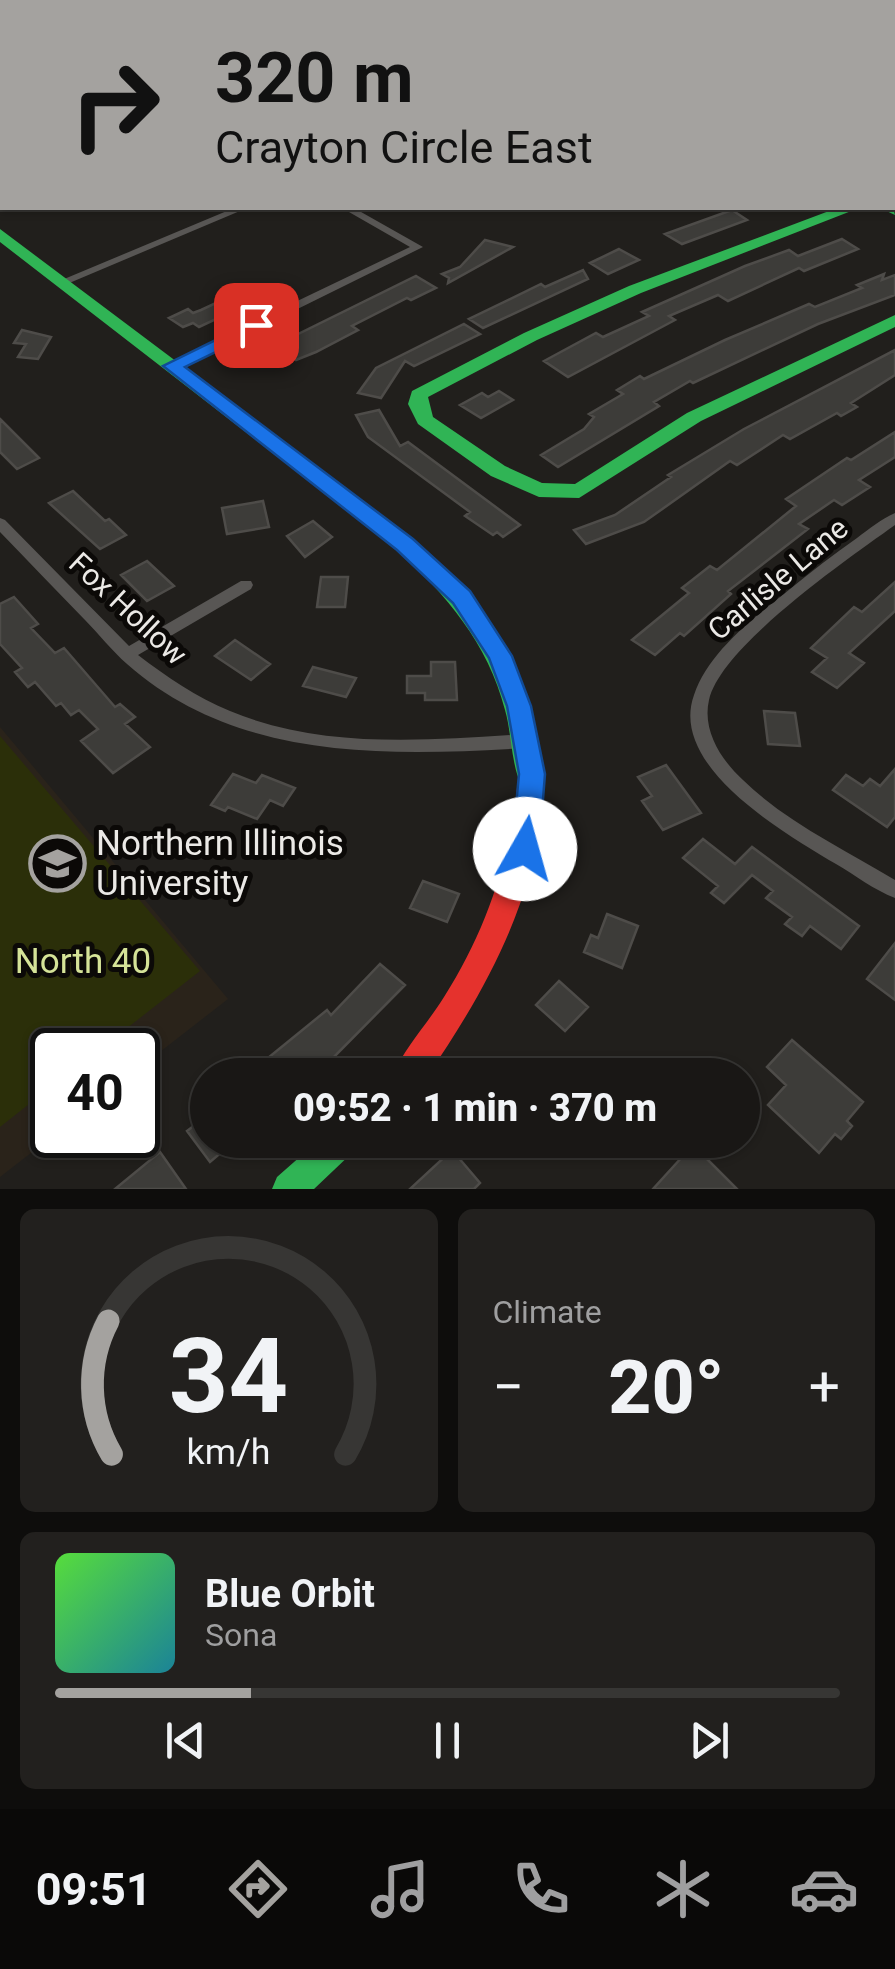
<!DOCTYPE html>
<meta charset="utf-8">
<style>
body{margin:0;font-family:Roboto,sans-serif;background:#22201e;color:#f1f3f6;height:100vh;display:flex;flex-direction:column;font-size:38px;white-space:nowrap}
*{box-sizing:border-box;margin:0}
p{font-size:32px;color:#9f9fa0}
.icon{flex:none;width:55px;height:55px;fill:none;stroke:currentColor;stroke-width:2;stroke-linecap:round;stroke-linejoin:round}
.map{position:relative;height:1189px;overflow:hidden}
.details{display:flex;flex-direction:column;gap:20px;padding:20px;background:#0e0d0c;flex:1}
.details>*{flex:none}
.hud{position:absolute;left:0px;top:0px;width:895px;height:210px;box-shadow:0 2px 8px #0004,0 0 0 2px #373634;background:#a4a29f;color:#111;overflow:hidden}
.speed{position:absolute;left:30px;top:1028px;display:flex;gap:20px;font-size:50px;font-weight:700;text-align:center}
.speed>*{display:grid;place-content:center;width:130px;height:130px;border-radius:50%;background:#191715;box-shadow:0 2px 8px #0004,0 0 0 2px #373634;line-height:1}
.speed .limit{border:5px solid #111;border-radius:15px;background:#fff;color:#111}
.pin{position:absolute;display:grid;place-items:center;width:85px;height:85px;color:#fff;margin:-42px;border-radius:20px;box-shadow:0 5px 15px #0006}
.me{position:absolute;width:110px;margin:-55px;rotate:7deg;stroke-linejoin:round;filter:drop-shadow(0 0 8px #0008)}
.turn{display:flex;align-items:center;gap:35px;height:210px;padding:0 50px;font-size:45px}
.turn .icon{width:130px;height:130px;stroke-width:2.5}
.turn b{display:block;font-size:70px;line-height:85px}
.big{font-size:75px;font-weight:800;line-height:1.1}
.details .widget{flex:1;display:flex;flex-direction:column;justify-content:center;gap:15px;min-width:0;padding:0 35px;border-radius:15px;background:#22201e}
.details .dial{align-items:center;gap:0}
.dial svg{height:260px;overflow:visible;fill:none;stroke:#373634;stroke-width:7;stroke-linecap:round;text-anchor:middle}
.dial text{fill:#f1f3f6;stroke:none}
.song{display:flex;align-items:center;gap:30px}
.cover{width:120px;height:120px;border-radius:15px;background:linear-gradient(135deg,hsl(110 70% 55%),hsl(190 70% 35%))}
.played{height:10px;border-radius:5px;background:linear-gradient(90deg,#a4a29f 25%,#373634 25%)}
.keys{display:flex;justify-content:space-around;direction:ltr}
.heat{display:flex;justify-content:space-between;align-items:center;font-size:55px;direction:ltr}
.details .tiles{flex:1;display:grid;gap:20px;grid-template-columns:1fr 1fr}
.widget:last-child{grid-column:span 2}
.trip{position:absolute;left:190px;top:1058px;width:570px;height:100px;border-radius:50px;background:#191715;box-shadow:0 2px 8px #0004,0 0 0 2px #373634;font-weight:800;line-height:100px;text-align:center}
.tab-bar{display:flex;height:160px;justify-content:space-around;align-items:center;background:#0a0908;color:#9f9fa0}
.tab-bar .icon{width:70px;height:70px}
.tab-bar .on{color:#a4a29f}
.tab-bar b{font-size:45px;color:#f1f3f6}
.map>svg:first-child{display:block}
</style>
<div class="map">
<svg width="895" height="1189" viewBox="0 0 895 1189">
<rect width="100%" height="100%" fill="#211f1c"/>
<!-- built -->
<path fill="#2a231a" d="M0,727L228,999L138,1069V1050H52L54,1135L0,1177Z"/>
<!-- green -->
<path fill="#2b2f09" d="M0,736L200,971L99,1050H52V1086L0,1127Z"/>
<!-- building -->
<path fill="#3d3c39" stroke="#4e4c49" stroke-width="2.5" d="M732,210L747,220L682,244L665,234Z
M842,239L858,249L804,271L799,268L728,301L718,295L669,316L675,320L568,377L544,361L596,333L603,337L649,316L642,312L745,266L789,250L798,256Z
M485,240L513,247L448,283L449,278L442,274L460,267Z
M619,249L639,260L608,274L590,263Z
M583,270L588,279L483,328L469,319L541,284L545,287Z
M884,274L882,280L895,275V295L818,324L693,383L690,381L654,402L659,406L558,467L541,455L584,429L594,417L589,414L623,394L617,390L640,376L644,379L725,340L809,304L815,307L862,288L857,285Z
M416,276L436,288L411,300L407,298L352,326L358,330L316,352L296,360L276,345Z
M244,290L259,299L199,327L193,323L183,327L169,318L188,309L193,313L201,310Z
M464,324L480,334L414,366L405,361L381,398L358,393L376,368Z
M22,330L51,337L38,359L18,357L26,344L14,343Z
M895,350V375L851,403L857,407L841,416L837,413L790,439L783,435L737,465L730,461L644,522L586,544L574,530L615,515L671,477L668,475L744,429Z
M499,391L513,400L481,418L460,405L482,393L488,397Z
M379,410L400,446L408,442L520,525L503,537L497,532L493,535L465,516L470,512L368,437L356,415Z
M0,419L39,458L17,469L0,452Z
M895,432V457L859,480L870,487L842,505L834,500L799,524L808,529L728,591L731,594L684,636L680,633L655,655L632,640L689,593L682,588L710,566L717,570L796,506L786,499L847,458L851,460Z
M73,491L105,521L109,519L126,535L100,549L49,503Z
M263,501L269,527L227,534L222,508Z
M313,521L332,537L305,557L287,536Z
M147,561L174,586L147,601L121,575Z
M321,577H348L345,607H317Z
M895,582V611L849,653L864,663L837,688L812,672L827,658L811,648L854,607L862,612Z
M14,597L38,624L31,628L55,653L64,648L115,707L120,704L135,717L125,724L150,747L113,773L81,741L98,729L79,710L71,715L61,703L56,706L35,682L28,687L15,672L22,668L0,644V604Z
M235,640L270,664L251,680L215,656Z
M431,662H455L457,700H425V693H407V676H431Z
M313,667L356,678L346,697L303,686Z
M764,711L795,713L800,746L768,744Z
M666,765L701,813L663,830L642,801L652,796L638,777Z
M895,769V817L887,827L833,790L846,775L863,786L870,779L880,786Z
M233,774L256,783L262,775L295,788L283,806L270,800L257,819L228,807L225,811L211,805Z
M703,839L735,864L752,847L859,926L841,949L810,926L802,936L785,924L792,917L766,898L773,891L752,875L724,903L711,893L718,886L683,858Z
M423,881L459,894L447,922L410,908Z
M607,914L638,926L622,968L584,952L591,935L598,938Z
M895,943V1000L867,979Z
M380,964L405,985L327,1064L323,1058L302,1075H247L327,1010L331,1015Z
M559,981L588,1007L565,1031L536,1005Z
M792,1040L863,1102L847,1121L852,1126L841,1139L835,1134L819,1153L768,1105L786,1085L767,1067Z
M208,1115V1140H236L210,1162L187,1131Z
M693,1145L737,1189H653Z
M452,1150L480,1183L474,1189H410Z
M160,1152L186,1189H115Z"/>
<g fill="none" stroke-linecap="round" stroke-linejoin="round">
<!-- street -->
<path fill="#585654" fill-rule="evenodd" d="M0,58L2,59V64H0Z
M2,91V98L0,99V92Z
M0,195H2V201L0,202Z
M234,208H247L67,284H59L57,282Z
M342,208H354L423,247L176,369H168V363L410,247Z
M895,513V525C849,558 721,646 709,700C702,730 721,760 743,780C786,822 844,849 895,880V898C874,890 855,875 836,864C786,834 668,767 694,695C709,651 755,617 790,589C812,571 834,554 857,538C869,529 881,519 895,513Z
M0,518L5,520L129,646L241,581H251L253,585L251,589L138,655C167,677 196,697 230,711C323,750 429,740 527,734L533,736L535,741L533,746L527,748C389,756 238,762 127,664C112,651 99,634 85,620C56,590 28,561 0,532Z"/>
<!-- fast -->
<path fill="#30b455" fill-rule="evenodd" d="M386,0H402L404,2H388Z
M892,204L895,215L880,208H892Z
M837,208H859L641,293L537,340L428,397L433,417L505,466L542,483L575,484L687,413L895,315V327L701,421L579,498L539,497L491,476L418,424L408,404L412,391L524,333L629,286Z
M0,229L413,539C474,595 516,652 536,733C539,749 547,772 540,787L531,790L522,787C511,765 512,734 505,710C488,643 446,595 397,549L0,242Z
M319,1140H359L354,1151L314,1189H272L277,1177Z"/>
<!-- jam -->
<path fill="#e5322d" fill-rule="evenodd" d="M531,768L540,771C546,783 542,796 541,809C533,906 482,996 428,1075H393C405,1047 428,1023 444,997C487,929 510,859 518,779L522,771Z"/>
</g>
<!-- route -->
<path fill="#1a73e8" stroke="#114b97" stroke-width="2.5" d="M256,320L263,321V329L185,367L413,539L470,591L512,656L531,706L545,774L539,849L535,858L525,861L516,858L512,849L519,774L507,706L489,658L453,603L397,550L163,366Z"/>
<!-- icons -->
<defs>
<symbol id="university-ring" viewBox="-11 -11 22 22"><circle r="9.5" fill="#0b0907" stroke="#a4a29f" stroke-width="1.5"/><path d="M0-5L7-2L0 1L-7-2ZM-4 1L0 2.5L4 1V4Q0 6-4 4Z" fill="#a4a29f"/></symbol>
</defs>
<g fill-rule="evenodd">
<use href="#university-ring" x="26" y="832" width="63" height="63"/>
</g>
<g text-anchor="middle" stroke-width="10" stroke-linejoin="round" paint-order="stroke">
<!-- street labels -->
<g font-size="30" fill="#ebe9e6" stroke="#0b0907">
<text transform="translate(778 579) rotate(-40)" y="10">Carlisle Lane</text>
<text transform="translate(128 609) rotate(43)" y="10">Fox Hollow</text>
</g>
<!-- near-poi labels -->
<g font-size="35" fill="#ebe9e6" stroke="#0b0907" text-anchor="start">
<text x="96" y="855">Northern Illinois<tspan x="96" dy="40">University</tspan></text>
</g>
<!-- near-park labels -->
<g font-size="35" fill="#d5e398" stroke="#0b0907">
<text x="83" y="973">North 40</text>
</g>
</g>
</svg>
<div class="speed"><div class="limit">40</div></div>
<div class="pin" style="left:256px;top:325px;background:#d93025"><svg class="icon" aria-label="arrive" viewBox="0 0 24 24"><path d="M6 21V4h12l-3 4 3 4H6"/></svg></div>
<svg class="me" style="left:525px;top:849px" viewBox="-20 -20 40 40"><circle r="19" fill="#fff"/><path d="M0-13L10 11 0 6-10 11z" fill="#1a73e8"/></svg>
<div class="trip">09:52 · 1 min · 370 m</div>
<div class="hud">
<div class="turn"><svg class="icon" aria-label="right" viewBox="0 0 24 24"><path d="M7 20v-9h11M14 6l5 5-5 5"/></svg><div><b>320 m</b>Crayton Circle East</div></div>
</div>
</div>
<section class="details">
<div class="tiles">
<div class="widget dial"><svg viewBox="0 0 100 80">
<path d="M14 69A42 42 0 1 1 86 69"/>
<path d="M14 69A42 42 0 0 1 13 28" stroke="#a4a29f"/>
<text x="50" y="56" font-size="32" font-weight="700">34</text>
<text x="50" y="72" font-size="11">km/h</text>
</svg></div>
<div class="widget"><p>Climate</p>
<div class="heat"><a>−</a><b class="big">20°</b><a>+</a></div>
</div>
<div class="widget">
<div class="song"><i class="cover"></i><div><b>Blue Orbit</b><p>Sona</p></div></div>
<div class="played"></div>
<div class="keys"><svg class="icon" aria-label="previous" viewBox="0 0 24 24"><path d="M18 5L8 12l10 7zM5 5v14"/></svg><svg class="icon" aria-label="pause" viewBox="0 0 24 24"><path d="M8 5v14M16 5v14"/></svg><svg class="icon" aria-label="next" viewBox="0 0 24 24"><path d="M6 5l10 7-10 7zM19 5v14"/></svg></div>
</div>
</div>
</section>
<nav class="tab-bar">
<b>09:51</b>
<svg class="icon on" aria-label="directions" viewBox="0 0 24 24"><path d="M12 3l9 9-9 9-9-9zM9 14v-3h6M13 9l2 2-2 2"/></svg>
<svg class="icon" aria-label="music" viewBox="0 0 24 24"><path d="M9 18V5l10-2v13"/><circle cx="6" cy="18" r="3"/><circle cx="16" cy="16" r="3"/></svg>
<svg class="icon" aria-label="phone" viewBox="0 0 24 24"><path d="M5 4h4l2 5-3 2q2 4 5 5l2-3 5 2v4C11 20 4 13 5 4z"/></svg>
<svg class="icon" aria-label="climate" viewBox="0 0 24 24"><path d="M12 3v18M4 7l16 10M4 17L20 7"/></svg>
<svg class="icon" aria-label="car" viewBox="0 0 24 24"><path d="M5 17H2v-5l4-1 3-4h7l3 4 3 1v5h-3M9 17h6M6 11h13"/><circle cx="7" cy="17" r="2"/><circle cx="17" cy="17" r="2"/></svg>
</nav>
